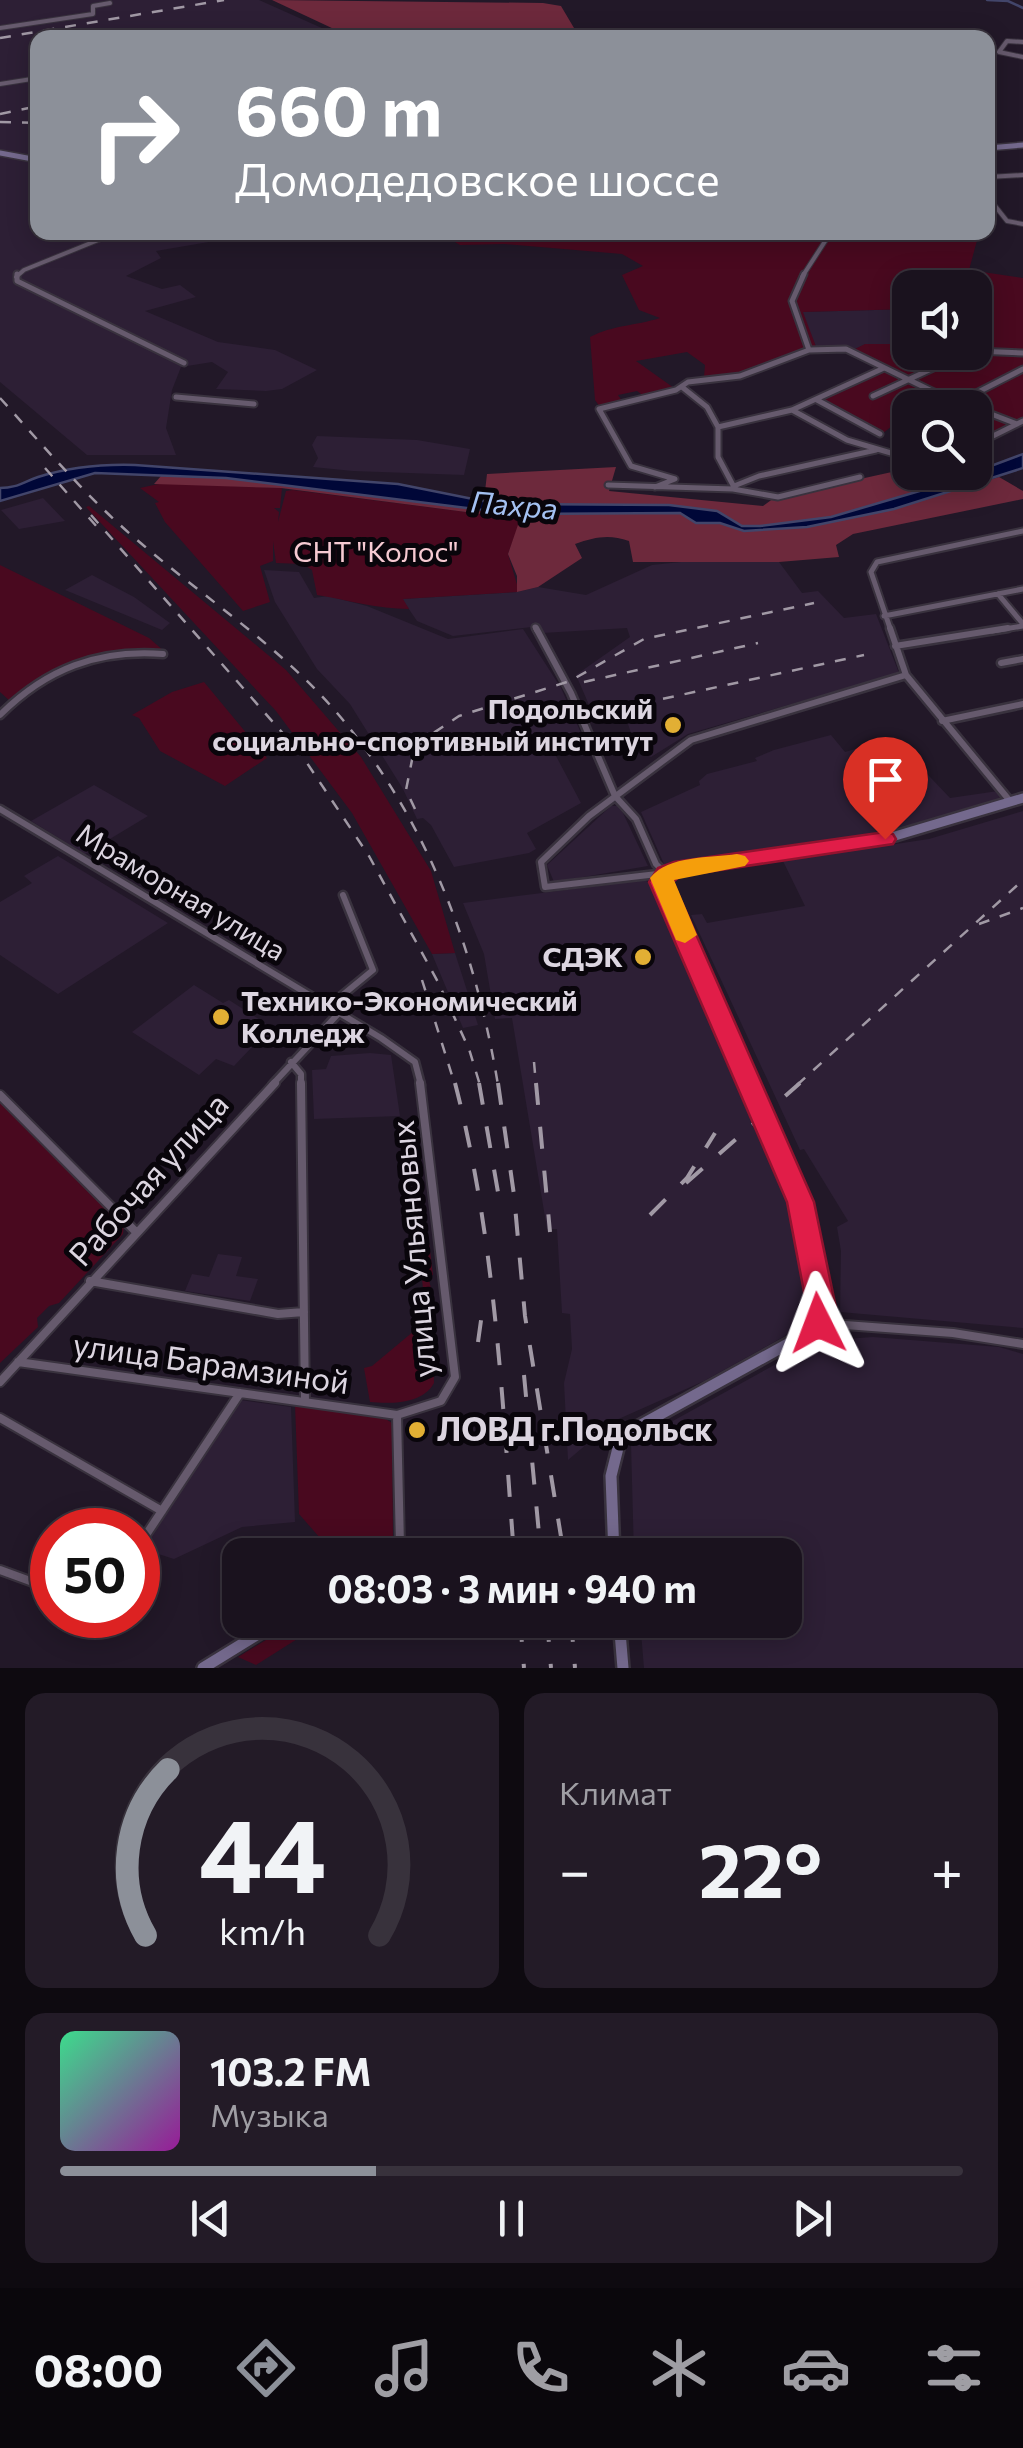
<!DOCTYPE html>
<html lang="ru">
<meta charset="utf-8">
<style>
body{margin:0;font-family:Commissioner,sans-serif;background:#231b27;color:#f1f3f6;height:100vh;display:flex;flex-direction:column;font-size:38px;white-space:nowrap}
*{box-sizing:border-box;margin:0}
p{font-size:32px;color:#9f9ea4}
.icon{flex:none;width:55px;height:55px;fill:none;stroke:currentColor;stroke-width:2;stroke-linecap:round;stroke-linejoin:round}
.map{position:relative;height:1668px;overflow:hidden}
.details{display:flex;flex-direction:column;gap:25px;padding:25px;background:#0e0a10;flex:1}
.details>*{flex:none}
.top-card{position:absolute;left:30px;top:30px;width:965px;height:210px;border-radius:20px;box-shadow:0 5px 25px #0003,0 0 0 2px #38323c;background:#8c9099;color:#fff;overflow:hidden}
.fabs{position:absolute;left:892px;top:270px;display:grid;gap:20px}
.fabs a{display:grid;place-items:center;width:100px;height:100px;border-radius:20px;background:#1a121e;box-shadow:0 5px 25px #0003,0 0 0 2px #38323c;font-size:50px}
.speed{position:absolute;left:30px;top:1508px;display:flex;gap:20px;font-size:50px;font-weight:700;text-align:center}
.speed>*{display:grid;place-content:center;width:130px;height:130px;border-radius:50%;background:#1a121e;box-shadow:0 5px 25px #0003,0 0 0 2px #38323c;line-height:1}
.speed .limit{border:15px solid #d22;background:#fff;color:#111}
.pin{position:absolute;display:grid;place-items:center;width:85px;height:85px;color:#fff;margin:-102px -42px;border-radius:50% 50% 50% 0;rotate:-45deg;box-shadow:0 0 10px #0007}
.pin .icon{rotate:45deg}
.me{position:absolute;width:110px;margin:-55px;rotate:357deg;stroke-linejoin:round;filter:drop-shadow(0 0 8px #0008)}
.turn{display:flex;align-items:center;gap:35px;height:210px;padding:0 40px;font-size:45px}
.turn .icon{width:130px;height:130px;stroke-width:2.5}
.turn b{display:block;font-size:70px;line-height:85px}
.big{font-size:75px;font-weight:700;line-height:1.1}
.details .card{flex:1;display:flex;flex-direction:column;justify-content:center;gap:15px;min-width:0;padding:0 35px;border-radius:20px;background:#231b27}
.details .dial{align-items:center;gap:0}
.dial svg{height:260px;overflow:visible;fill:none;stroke:#38323c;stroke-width:7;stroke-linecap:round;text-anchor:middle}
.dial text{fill:#f1f3f6;stroke:none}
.song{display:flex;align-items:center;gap:30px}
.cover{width:120px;height:120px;border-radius:15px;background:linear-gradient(135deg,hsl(150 70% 55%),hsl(300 70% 35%))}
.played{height:10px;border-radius:5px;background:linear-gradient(90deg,#8c9099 35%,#38323c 35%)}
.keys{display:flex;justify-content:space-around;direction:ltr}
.heat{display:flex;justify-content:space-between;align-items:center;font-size:55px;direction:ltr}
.details .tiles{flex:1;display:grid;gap:25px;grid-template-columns:1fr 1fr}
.card:last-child{grid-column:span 2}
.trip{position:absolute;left:222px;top:1538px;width:580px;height:100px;border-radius:20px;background:#1a121e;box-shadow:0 5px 25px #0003,0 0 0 2px #38323c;font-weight:700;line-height:100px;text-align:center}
.dock{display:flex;height:160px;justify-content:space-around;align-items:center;background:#0a070c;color:#9f9ea4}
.dock .icon{width:70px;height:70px}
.dock .active{color:#8c9099}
.dock b{font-size:45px;color:#f1f3f6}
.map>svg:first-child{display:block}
</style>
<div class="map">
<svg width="1023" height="1668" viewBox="0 0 1023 1668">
<rect width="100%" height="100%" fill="#221828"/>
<!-- built -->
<path fill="#2d1f35" d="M0,0H259L342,37L38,38V232L226,233L232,238L156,251L161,258L126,276L162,289L180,285L196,297L145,311L218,342L275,350L317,370L282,389L266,391L216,389L228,372L212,362L181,367L172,390L166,428L176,455H87L0,382Z
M910,309V344H866L853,350L818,352L802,312Z
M317,436L417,440L470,449L464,475L353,471L313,467L318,458L312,445Z
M43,498L65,521L19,529L1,510Z
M710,559L779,562L802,593L818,591L844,618L876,614L899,673L688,734L651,757L637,751L625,715L596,721L576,675L630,637L627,628L542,633L540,626L453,636L417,621L402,599L517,592L538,587L586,595L652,565Z
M264,570L299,572L314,598L328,596L367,606L448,639L523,629L561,688L588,749L556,756L581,803L527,833L536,849L529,853L454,867L431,825L423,818L417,819L403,789L350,704L317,669L275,602Z
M92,575L134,597L170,623L162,630L65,590Z
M831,735L845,752L893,738L950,798L998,791L1007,800L875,839L674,866L664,864L641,812L700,785L699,781L707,774L757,761L755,758L774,750Z
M94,785L148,816L85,854L31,821Z
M611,806H617L623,813L648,866L554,882L547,865Z
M1023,811V1328L840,1312L841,1251L837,1227L848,1221L804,1149L800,1150L691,915L702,914L707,923L805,906L783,861L929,839Z
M58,856L168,923L58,994L0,955V902L32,883L24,876Z
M645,880L654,887L796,1216L812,1306L785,1336L704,1381L614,1421L568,1460L564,1383L572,1349L570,1314L562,1313L557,1229H547L512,1018L495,1019L484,954L463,903Z
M455,953L478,1025L463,1028L432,954Z
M194,985L223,1003L229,1000L271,1027L234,1066L216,1059L199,1075L132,1032Z
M370,1053L391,1055L400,1116L314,1119L312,1070L326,1069L331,1056Z
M218,1254L242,1257L236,1276L258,1279L250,1301L185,1291L192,1274L209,1277Z
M873,1337L999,1347L1023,1354V1668H644L640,1620H785V1555H634L631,1444L818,1341Z
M240,1400L291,1407L295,1522L242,1527L174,1559L143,1549Z"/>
<!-- green -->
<path fill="#49091f" d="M741,232L747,241L862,232L979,233L969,270L1023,278V420L975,444V408H910V427L897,422L882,434L820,400L886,369L853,350L865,344H910V352H975V288H910V309L803,312L818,352L777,359L738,375L704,377L705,365L687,352L636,361L674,388L644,396L637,391L618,395L622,401L600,407L595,400L590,337C613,325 635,326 660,318L639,310L622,275L643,266L622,254L504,244L460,245L440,233Z
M163,483L282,488L280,508H274L279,512L278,522L286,491L293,490L521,519L508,554L518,588L517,592L403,599L409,609C378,609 348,600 317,595L312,570L303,564L276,563L273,541V561L260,566L270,602L243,611L165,522L155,503L159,502L140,488Z
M89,506L286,670L361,757L431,871L455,953L432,954L352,813L276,711L86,507Z
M0,565L149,638L165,652C107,648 54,662 10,701L0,692Z
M204,682L267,758L225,786L160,751L139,718L132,715L172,692Z
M0,1099L124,1224L123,1234L59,1303L49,1306L37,1318L38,1327L0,1363Z
M428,1235L433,1275L428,1276L436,1309L432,1311L434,1383C423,1404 391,1404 370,1402L364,1368L372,1366L426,1321L418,1236Z
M295,1404L384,1418L392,1423L393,1542L372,1555H335L299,1514Z
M299,1620H373L313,1629L256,1665L238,1657Z"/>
<!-- forest -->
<path fill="#6d293c" d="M272,0L543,3L561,6L574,28V37H351Z
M616,467L609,491L763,506L774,498L910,468V472C924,473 932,472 940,485L831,517L760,526H743L669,505L541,507L484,500L487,474Z
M161,476L226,478L387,495L515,514L680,513L696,523H720L744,531L807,527L894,509L999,477L1023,491V499L853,534L836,545L839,557L779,562H633L629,541C609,534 595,537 575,544L582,558L538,587L517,592V576L508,554L520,519L281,488L154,484Z"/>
<!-- water -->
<path fill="#000738" stroke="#42456a" stroke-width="2.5" d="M1023,454V468L894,509L807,527L744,531L720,523H696L680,513L515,514L226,478L95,473L0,501V488C17,488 23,482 38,477C70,467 102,464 135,465L398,484L498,504L669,505L717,511L742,526H760L831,517L940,485Z"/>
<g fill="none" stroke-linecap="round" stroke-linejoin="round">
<!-- stream -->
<path stroke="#42456a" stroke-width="2.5" d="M987,0L1008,1L1023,8"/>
<defs>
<path id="street-far3" d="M0,28L93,14V6L110,3
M1023,42L1007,41L999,52L1023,57
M0,84L38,78
M988,177L1023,175
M988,197L1007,221L1023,224
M16,277L24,270L118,232
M802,277L831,232"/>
<path id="street-far2" d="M17,274V281L184,363
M804,274L792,301L809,350
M975,351L1023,353
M682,387L707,407L718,427V457L734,487
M873,396L968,352
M176,397L254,404
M817,400L880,434
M947,408L1023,369
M792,410L847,440L891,453
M718,427L792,410L884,368
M975,445L1023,421
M608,485L733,489L778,497L860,477
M734,486L759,476L876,450
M655,487L675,479L631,466L599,409L676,390L688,382L740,376L809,350L846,349L934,392L1017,424
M998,594L1023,624
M884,616L1023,589
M535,627L537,631
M891,631L871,572L877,562L1023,531
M992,631L1023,626"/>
<path id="street-far1" d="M536,628L571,693L615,796L636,819L656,864L665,873
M890,628L906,675L1010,801
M895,646L1008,628
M1001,663L1023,659
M0,715C46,669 98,649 163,654
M942,721L1023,704
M0,809L381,1038L415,1062L421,1085
M666,873L545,887L541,862L589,816L691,740L906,675
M328,1007L373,970L343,895
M291,1062L301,1074V1085
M272,1085L338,1014"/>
<path id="street" d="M301,1083L305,1402
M0,1095L135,1231
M90,1281L278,1314L304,1312
M818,1323L953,1333L1023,1344
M18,1362L397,1415L441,1401L455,1377L420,1083
M0,1382L275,1083
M397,1415L400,1546
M0,1418L162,1511
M138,1547L240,1393
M0,1570L52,1589"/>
<path id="secondary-far2" d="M988,148L1023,145
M0,153L38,160"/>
<path id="secondary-far1" d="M751,1085L662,877L674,870L885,839L1023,798"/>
<path id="secondary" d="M386,1555L400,1546
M614,1555L611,1476L621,1436L804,1335L818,1323L822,1308L800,1201L750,1083
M619,1620L623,1668
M203,1668L281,1620"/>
</defs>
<!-- street-far3 casing -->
<use href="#street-far3" stroke="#39323e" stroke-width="6"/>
<!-- street-far2 casing -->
<use href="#street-far2" stroke="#39323e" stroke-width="9"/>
<!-- street-far1 casing -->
<use href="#street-far1" stroke="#39323e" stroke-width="11"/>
<!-- street casing -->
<use href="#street" stroke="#39323e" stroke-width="12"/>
<!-- secondary-far2 casing -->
<use href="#secondary-far2" stroke="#39323e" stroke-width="8"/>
<!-- secondary-far1 casing -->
<use href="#secondary-far1" stroke="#39323e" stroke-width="14"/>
<!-- secondary casing -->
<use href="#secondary" stroke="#39323e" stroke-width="16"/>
<!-- street-far3 -->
<use href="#street-far3" stroke="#665a6d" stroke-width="4"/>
<!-- street-far2 -->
<use href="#street-far2" stroke="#665a6d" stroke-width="5"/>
<!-- street-far1 -->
<use href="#street-far1" stroke="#665a6d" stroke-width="6"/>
<!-- street -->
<use href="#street" stroke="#665a6d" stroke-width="8"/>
<!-- secondary-far2 -->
<use href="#secondary-far2" stroke="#74698d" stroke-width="5"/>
<!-- secondary-far1 -->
<use href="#secondary-far1" stroke="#74698d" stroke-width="9"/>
<!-- secondary -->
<use href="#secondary" stroke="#74698d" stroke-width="11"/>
<!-- rail-far1 -->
<path stroke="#a199a5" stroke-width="2.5" stroke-dasharray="11 11" stroke-linecap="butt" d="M0,38L224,0
M0,114L38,106
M0,122L38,123
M0,398C46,449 90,501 143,545C210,602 286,651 343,720C429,825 476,952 498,1085
M45,468L98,528
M91,515L301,754L369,856L438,982L469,1049L480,1085
M584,682L758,643
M510,709L621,708L864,655
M415,809L406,790L413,755L423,740L459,716L570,681L644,639L814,603
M979,924L1023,908
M422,980L455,1085
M534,1062L536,1085
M797,1085L1023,880"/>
<!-- rail -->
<path stroke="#a199a5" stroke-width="4" stroke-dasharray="22 22" stroke-linecap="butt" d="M455,1083C495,1237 502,1397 514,1555
M479,1083L499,1198
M498,1083L514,1195L525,1316L564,1555
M536,1083L550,1232
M686,1183L800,1083
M650,1215L687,1178L715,1133
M478,1342L483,1306
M524,1375L541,1555
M520,1620L524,1668
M547,1620L551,1668
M571,1620L575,1668"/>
</g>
<!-- route -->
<path fill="#e11d48" stroke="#92132f" stroke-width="2.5" d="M885,832L893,834L896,839L893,844L680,876L673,882L814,1202L836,1308L828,1331L818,1334L808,1331L804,1323L807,1308L787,1202L649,882L658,868L674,862Z"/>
<!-- slow -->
<path fill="#f59e0b" d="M737,854L745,856L749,861L745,866L674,880L697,935L685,943L676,940L650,878C669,855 710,858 737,854Z"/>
<!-- markers -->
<g fill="#e2af34" stroke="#09050b" stroke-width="4">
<circle cx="673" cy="725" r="10"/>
<circle cx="643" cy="957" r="10"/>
<circle cx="221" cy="1017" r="10"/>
<circle cx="417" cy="1430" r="10"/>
</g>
<g text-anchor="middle" stroke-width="10" stroke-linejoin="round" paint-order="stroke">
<!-- park labels -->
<g font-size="28" fill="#f6cad2" stroke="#09050b">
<text x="376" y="562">СНТ "Колос"</text>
</g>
<!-- poi labels -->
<g font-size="28" font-weight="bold" fill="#dcd5e0" stroke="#09050b" text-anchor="end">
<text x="653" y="719">Подольский<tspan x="653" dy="32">социально-спортивный институт</tspan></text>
<text x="623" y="967">СДЭК</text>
<text x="241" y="1011" text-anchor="start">Технико-Экономический<tspan x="241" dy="32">Колледж</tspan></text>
</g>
<!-- street labels -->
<g font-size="28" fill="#dcd5e0" stroke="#09050b">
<text transform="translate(181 892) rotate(31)" y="10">Мраморная улица</text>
</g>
<!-- water labels -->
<g font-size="30" font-style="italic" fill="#a4c1f2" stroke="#09050b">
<text transform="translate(514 506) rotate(5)" y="10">Пахра</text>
</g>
<!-- near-street labels -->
<g font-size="32" fill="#dcd5e0" stroke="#09050b">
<text transform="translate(149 1180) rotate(-48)" y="11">Рабочая улица</text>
<text transform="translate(414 1249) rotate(-95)" y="11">улица Ульяновых</text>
<text transform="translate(211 1364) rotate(8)" y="11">улица Барамзиной</text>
</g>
<!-- near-poi labels -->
<g font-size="32" font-weight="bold" fill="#dcd5e0" stroke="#09050b" text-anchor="start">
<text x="437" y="1441">ЛОВД г.Подольск</text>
</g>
</g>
</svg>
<div class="fabs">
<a><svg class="icon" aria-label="sound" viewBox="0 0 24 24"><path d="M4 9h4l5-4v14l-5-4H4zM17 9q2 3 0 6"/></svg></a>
<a><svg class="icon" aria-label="search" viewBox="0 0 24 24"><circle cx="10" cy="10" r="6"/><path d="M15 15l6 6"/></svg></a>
</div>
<div class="speed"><div class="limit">50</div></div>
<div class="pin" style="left:885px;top:839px;background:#d93025"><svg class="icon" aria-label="arrive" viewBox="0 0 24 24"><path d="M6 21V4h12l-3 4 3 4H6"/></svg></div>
<svg class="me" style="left:818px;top:1323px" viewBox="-20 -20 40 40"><path d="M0-17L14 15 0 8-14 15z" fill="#e11d48" stroke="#fff" stroke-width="4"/></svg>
<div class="trip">08:03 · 3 мин · 940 m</div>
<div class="top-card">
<div class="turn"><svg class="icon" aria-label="right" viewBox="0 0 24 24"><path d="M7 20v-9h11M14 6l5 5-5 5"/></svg><div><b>660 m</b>Домодедовское шоссе</div></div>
</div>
</div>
<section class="details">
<div class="tiles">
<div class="card dial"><svg viewBox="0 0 100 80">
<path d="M14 69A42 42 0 1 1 86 69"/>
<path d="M14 69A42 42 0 0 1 21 18" stroke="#8c9099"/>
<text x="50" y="56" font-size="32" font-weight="700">44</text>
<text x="50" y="72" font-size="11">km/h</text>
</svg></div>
<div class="card"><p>Климат</p>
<div class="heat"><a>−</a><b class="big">22°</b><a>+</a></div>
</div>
<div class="card">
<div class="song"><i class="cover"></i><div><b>103.2 FM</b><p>Музыка</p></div></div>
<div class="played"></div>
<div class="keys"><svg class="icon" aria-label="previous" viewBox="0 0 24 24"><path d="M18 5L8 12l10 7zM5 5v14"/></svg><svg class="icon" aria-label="pause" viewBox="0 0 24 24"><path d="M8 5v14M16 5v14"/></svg><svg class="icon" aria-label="next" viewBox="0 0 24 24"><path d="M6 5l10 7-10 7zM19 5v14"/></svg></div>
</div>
</div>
</section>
<nav class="dock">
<b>08:00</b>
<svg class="icon active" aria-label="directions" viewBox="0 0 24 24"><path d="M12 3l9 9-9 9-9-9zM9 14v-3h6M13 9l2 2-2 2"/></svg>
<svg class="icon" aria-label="music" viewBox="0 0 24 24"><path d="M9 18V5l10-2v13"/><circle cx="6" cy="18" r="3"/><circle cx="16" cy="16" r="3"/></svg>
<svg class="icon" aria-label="phone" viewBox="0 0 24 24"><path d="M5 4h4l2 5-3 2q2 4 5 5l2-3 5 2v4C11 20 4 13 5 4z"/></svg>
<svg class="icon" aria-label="climate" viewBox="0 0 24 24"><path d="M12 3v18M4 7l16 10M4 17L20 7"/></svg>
<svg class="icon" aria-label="car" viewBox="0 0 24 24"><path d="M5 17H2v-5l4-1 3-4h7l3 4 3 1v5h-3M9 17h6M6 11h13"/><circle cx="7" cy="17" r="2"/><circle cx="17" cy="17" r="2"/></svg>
<svg class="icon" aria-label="filters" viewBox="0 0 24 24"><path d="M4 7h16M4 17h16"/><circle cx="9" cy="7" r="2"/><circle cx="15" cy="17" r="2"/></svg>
</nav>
